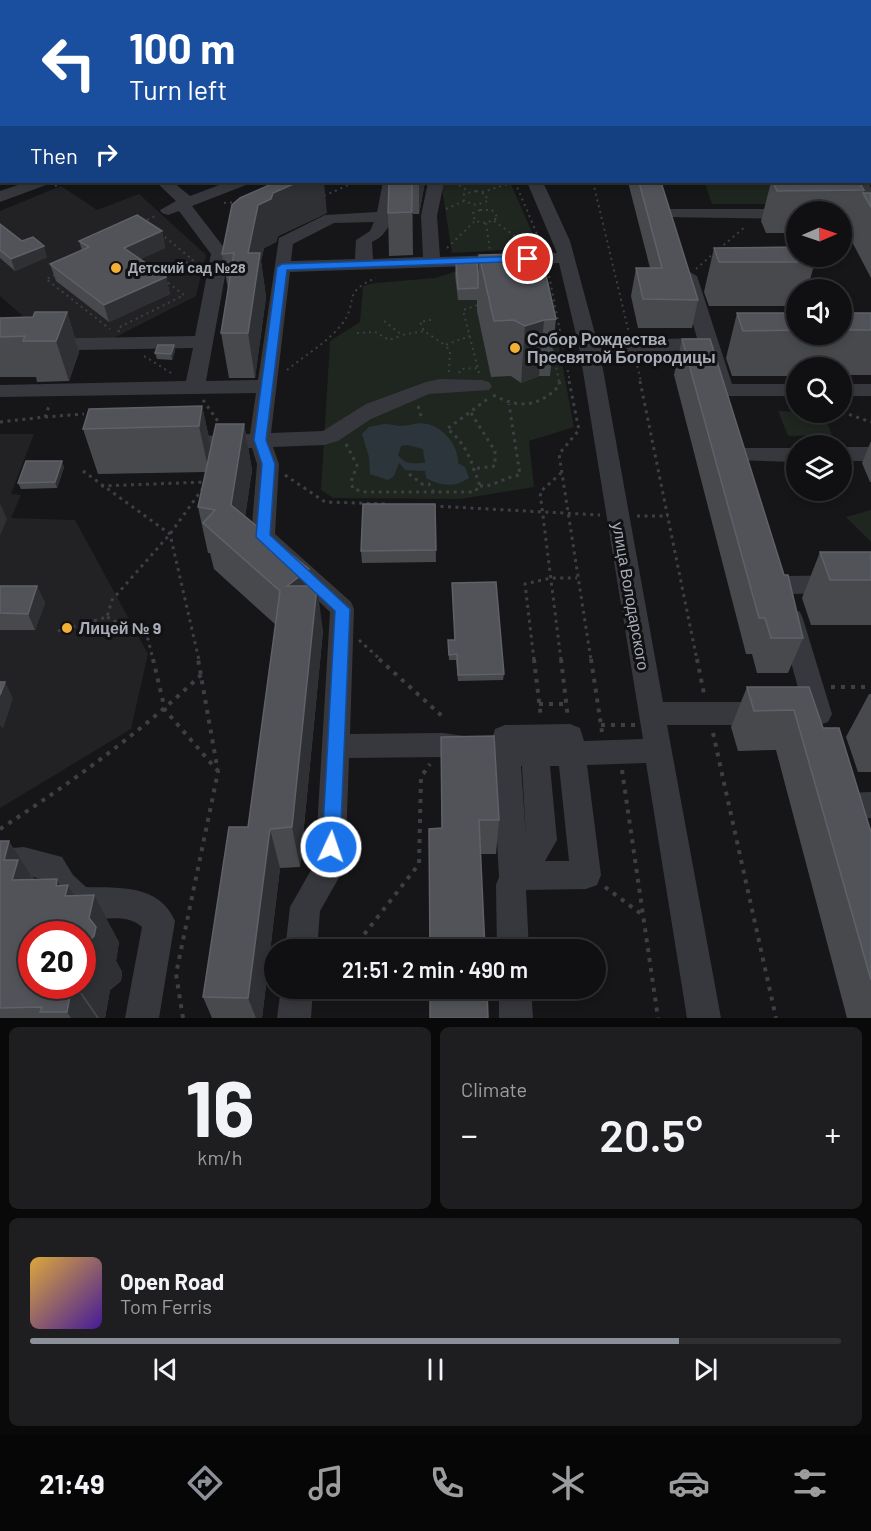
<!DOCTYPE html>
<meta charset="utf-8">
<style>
body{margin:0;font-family:Barlow,sans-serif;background:#1e1e20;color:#f1f3f6;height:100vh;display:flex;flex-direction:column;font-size:22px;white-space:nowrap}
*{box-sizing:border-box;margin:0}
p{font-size:20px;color:#9c9d9f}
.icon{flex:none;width:33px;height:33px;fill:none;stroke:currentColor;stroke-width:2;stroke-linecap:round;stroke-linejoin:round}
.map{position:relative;height:1018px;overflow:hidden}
.panel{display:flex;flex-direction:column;gap:9px;padding:9px;background:#09090a;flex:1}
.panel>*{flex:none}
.hud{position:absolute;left:0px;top:0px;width:872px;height:183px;box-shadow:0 3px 9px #0003,0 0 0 2px #303032;background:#1a4fa0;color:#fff;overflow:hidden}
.needle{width:39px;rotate:88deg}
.fabs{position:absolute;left:786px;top:201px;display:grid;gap:12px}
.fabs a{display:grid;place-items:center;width:66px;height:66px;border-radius:50%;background:#101012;box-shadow:0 3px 9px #0003,0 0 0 2px #303032;font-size:30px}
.speed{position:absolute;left:18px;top:921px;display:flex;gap:12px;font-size:30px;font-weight:700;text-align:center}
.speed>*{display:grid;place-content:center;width:78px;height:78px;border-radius:50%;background:#101012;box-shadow:0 3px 9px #0003,0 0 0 2px #303032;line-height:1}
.speed .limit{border:9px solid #d22;background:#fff;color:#111}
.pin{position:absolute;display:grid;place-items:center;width:51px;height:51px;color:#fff;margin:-26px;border:3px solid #fff;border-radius:50%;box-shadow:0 2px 6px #0007}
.me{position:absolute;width:66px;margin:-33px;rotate:3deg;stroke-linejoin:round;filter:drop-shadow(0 0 4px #0008)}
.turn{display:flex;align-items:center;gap:21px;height:126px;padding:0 30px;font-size:27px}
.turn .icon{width:78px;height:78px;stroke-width:2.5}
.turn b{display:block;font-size:42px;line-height:51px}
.then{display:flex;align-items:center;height:57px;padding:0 30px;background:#0003;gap:12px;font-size:22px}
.big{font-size:45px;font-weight:600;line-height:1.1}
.panel .card{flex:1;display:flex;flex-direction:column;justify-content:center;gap:9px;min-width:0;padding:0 21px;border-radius:9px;background:#1e1e20}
.panel .dial{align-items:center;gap:0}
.dial b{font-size:78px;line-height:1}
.song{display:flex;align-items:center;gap:18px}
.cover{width:72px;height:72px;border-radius:9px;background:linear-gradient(135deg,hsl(40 70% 55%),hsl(260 70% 35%))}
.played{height:6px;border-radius:3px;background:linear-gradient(90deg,#8c9099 80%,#303032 80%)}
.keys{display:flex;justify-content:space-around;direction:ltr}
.heat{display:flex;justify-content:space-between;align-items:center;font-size:33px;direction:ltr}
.panel .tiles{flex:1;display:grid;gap:9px;grid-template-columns:1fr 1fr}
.card:last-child{grid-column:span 2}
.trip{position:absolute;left:264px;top:939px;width:342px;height:60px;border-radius:30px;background:#101012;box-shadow:0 3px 9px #0003,0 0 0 2px #303032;font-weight:600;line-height:60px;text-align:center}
.tabs{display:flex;height:96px;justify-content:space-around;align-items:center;background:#060607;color:#9c9d9f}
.tabs .icon{width:42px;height:42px}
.tabs .selected{color:#8c9099}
.tabs b{font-size:27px;color:#f1f3f6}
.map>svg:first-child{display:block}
</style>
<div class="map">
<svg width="871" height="1018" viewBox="0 0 871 1018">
<rect width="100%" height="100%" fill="#161618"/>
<!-- built -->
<path fill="#222225" d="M61,186L97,210L139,194L206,255L196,296L110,340H50L0,296V211Z
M0,434H34L11,494L21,495L11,518L75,520L148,654L131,729L0,808Z"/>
<!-- green -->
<path fill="#1e261f" d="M441,182H510L539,248L452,253Z
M705,184H769L778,204H712Z
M544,267L574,427L529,441L534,487L460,499L333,498L321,490L330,341L360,322L363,286L375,283L435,278L457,271Z
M778,411L823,413L832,435L788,436Z
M871,510V542L846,517Z"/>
<!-- water -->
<path fill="#2c353c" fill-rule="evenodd" d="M384,424C390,424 397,426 403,426C412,425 419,422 427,424C444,427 459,447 458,463L465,467L469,478C454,488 440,486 426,478L425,471L405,470L399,463L394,476L388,480L370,474L369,457L362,434L369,427ZM407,445L423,449L425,463C413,463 407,466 398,455L401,446Z"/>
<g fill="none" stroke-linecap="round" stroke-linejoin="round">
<!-- path-far2 -->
<path stroke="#3d3f44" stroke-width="2" stroke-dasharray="2 4" stroke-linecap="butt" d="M454,182L469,192
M515,182L542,246
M593,182L629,333
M765,182L773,184
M65,183L77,182
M55,186L67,182
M476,191L485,194L488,201L476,205L464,201V194Z
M482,192L515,182
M324,196L355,182
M224,203L238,202
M446,209L464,201
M480,210H492L498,218L486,223L475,221L473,213Z
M494,221L529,246
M148,223L145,221L155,216
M486,223L490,250
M447,248L475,221
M719,249L746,226
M696,269L714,253
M548,270L570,382
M55,275L46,279L110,329
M159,276L193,260L160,233
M431,320L420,322L424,331L445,345
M384,321L402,335L424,331
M119,332L118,328L184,295L166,281
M357,333L375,332L389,340L401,336
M552,344L559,382
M144,356L171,373
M636,360L641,382
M287,370C305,355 327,343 342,324C359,302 341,292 376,278
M449,372L450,351L445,345L470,336
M459,373L461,369L478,368
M479,373L463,310L481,304"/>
<!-- path-far1 -->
<path stroke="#3d3f44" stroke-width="3" stroke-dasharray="3 4.5" stroke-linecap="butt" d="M569,381L579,430L559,454L591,660
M640,381L697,660
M493,395C520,409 539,407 560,385L559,381
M203,400L222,427
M418,406L422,419
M842,412L871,422
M471,413L495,451V466L472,469
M45,417L84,414
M0,422L45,417L50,403
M346,444L357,465L351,482L353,489L366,492H474L480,486C472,464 467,443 447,429L489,398
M83,471L170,534L199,660
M409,474L422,484H429L434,493
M285,475L325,502L388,504
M101,486L206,482
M480,486C494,487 504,477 520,475L509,404
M433,506L600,515
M637,516H668
M107,617L148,639L153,660
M58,631L107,617L112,600L170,534L203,488
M359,640L381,660
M534,660L525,584L551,578H577
M561,660L540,492L561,473"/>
<!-- path -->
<path stroke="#3d3f44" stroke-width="4" stroke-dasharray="4 6" stroke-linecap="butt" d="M153,659L165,710L217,770
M379,659L442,716
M534,659L541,718
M561,659L568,718
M591,659L602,732
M697,659L704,694
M831,687H871
M539,704H566
M601,725H635
M713,733L776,1018
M622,770L658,1018
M0,829C72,782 140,733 202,674
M605,887L644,916
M352,950L419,864L421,777L430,764
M183,1018L176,974L218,772L198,659"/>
<!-- minor -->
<path fill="#37383d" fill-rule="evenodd" d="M70,0H82L83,2H71Z
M117,0H129L116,2Z
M201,0H213L200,2Z
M278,0H290L277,2Z
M299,0H389L390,2H300Z
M444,0H456V2H444Z
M469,0H481V2H469Z
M551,0H563L564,2H552Z
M693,0H705L706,2H694Z
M759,0H771L772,2H760Z
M820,0H832L833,2H821Z
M866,0H871V7L870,2Z
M870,130H871V138H870Z
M27,182H48L46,185L0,202V191Z
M156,182H173L190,196L227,182H248L246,185L192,206L229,254L206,381L258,380L279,238L325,215L377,212L383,182H399C396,203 394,233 372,242L373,259L423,257L421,216L428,182H444L437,216L440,257L557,253L527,182H543L570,241L597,341L697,338L679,276L688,271L697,276L732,384H796V396H724L717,395L714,390L700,350L600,353L663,702H802L779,619L782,612L791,609L800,612L803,619L832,714L828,722L819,725H667L721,1018H687L646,763L587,765L601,875L597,885L586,889L526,890L529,950H497L496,885L499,877L493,764L443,757L349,758L345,867L320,911L317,950H285L290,907L315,863L330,612L251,537L257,464L252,448L180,451L173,449L169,444L173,439L180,437L250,434L256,393L0,397V385L186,381L193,348L22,351L15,349L0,335V319L7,321L27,339L195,336L211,254L179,211L168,215L162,213L160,210L176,201ZM374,222L370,231L356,240L355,259L291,261L293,244L334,223ZM559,263L579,347L643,739L584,741L580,728L570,724L505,725L495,729L492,740L443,733L350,734L354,609L351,602L275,534L279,464L273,447L324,445L338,441L371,419L429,394L489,390L492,386L489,382L482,380L440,379L426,382L366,404L323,431L271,433L290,272ZM521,766H522L526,838ZM550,766H559L569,861H545L557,840Z
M852,182H868L871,188V207L865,205Z
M669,209H796L802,212H796V219L663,217L661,214L663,211Z
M842,384H871V396H842Z
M842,447H871V461H842Z
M742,448H796V462L734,460L731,455L734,450Z
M871,575V593L781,594L772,592L769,585L772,578L781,576Z
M871,792V818L846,819L836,815L832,806L836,797L846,793Z
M24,847L62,857L73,875L86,887C120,888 159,884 175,921L159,1018H125L142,927C122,909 91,927 69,913C57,905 49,891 42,879L24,875L0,877V849Z
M281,988H313L311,1018H277Z
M499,988H531L533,1018H499Z"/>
</g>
<!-- wall -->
<path fill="#47494d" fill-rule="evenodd" d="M137,0H179L152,1H138Z
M399,0H433L431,1H399Z
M589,0H615L590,1Z
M625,0H691V2H625Z
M722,0H750V2H723Z
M390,182H425L419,214H413V255L389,256L388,213Z
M628,182H661L698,300L692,328H638L631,296L636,268H650Z
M771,182H859L864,190V193H871V278L849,236L850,233H842V212H796V233H766L761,221Z
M327,213L278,236L276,242L264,248L261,261L266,297L255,378H229L221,333L228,289L222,254Z
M0,224L22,241L47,257L15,271L0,258Z
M162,231L165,248L140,259L166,277L170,294L109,322L56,281L50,264L82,250L79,241Z
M714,248L815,262L807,290H796V306H709L704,292Z
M479,255L519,259L531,263L556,319L550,376H539L521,383L511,376L491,377L477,311V300H458L455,275L456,263L478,275Z
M67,312L79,352L69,381L37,382L36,377H0V318L33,317Z
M737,313H796V334H842V313H871V375H842V368H796V376H732L726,358Z
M682,339L803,638L788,673H757L752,654H746L674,375Z
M174,345L175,351L172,360L157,359L155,353Z
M202,406L211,447L244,424L252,470L245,517L309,569L311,586L323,631L300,867L280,868L262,1018H212L203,997L248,827L276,625L214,569L210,553H208L198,507L206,472L98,474L83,429Z
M871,441V482H870L862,463Z
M64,467L57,488L21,489L18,483Z
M435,504L436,562L362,563L361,551Z
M820,552H871V625H811L802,598Z
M0,586H37L45,603L35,630H0Z
M448,640L504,674L503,680L458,681L456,660H449Z
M747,687H809L823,728L871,832V1018H847L776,750L738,751L731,727Z
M869,694H871V772H858L846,737Z
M441,737L499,820L496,854H481L442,828Z
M0,841L34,879H57L61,885L74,896L119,942L116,961L122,972L121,981L110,990L105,1018H0ZM82,934V986H32Z"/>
<!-- shaded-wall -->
<path fill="#2f3033" d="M298,182H324L327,213L278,236L276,242L264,248L261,261L266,297L255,378L248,333V253L258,205L273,193Z
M412,182L413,214V255L412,212Z
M419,182H425L419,214Z
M162,231L165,248L128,265L124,248Z
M44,246L47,257L15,271L11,259Z
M166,277L170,294L109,322L104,305Z
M67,312L79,352L69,381L56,341Z
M544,320L539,376L521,383L525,326Z
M174,345L175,351L172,360L171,354Z
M202,406L212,452L209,472L199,426Z
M244,424L252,470L240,551L231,505Z
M62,461L64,467L57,488L55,482Z
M0,503L7,519L0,536Z
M309,569L314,610L317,586L323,631L300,867L292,827L287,586Z
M37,586L45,603L35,630L28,614Z
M5,682L13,698L3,729L0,725V695Z
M270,829L280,868L262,1018H256L248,998Z
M9,841L40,890L12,880L0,854Z
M57,879L66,894L68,885L95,932L89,918L94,895L119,942L116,961L122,972L121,981L110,990L105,1018H99L77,986H82L83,946L56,886Z
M72,986H75L97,1018H71L67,1012Z"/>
<!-- building -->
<path fill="#525359" stroke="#5f6168" stroke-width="1.5" d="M16,0H59L61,2H18Z
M262,0H274L273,2H262Z
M530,0H556V2H531Z
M733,0H750V2H734Z
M276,182H298L273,193L271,199L258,205L248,253H260L248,333H221L234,253L222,254L232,205L240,198Z
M390,182H412V212L388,213L389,184Z
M639,182H661L698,300L643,299L636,268H662Z
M773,182H859L864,190L777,191Z
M863,193H871V207Z
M137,215L162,231L124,248L166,277L104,305L50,264L89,247L79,241Z
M0,224L22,241L33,237L44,246L11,259L0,250Z
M796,247V256H813L815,262H719L714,248Z
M518,254L521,263L543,262L556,319L544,320L525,326L514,320L494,321L479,255Z
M530,258L531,263H521L519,259Z
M456,263H477L478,275V288L458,289Z
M35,312H67L56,341H23L25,336L0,337V318L33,317Z
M737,313H796V330L743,331Z
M842,313H871V330H842Z
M682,339H710L784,575H788L803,638H771L765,618H759Z
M158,345H174L171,354L155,353Z
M202,406L199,426L83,429L89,409Z
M216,424H244L231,505L309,569L287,586H317L292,827L270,829L248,998L203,997L229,827H248L280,591L203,523L215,510L198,507Z
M26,461H62L55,482L18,483Z
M363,504H435L436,550L361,551Z
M820,552H871V580H830Z
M496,582L504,674L458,675L457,654L449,655L448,640H455L452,583Z
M0,586H37L28,614L0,613Z
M0,682H5L0,695Z
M747,687H809L823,728H839L871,832V980L794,710L754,711Z
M494,736L499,820H479L485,950H430L429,829L442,828L441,737Z
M0,841H9L4,860H18L12,880L57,879L56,886L68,885L65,896L94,895L89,918L96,927L94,936L83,946L82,947V934H32V986H72L67,1012H40L42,1007L0,1008Z
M430,988H487L488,1018H430Z"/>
<!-- route -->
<path fill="#1a73e8" stroke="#114b97" stroke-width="1.5" d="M528,256L533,259L532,261L287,270L266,440L275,464L270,535L350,609L340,847L338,853L331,855L325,853L322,847L335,611L256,537L262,464L254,440L277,267L282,264Z"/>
<!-- markers -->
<g fill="#f2b134" stroke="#111113" stroke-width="2">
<circle cx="116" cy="268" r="6"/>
<circle cx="515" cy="348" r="6"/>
<circle cx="67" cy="628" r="6"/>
</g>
<g text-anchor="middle" stroke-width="6" stroke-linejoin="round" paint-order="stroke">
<!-- far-poi labels -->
<g font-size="14" font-weight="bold" fill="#a8adb8" stroke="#111113" text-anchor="start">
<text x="128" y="273">Детский сад №28</text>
</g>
<!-- poi labels -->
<g font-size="16" font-weight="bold" fill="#a8adb8" stroke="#111113" text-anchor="start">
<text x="527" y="345">Собор Рождества<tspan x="527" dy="18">Пресвятой Богородицы</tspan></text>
<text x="79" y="634">Лицей № 9</text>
</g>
<!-- street labels -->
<g font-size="16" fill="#a8adb8" stroke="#111113">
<text transform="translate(631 596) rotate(80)" y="6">улица Володарского</text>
</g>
</g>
</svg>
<div class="fabs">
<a><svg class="needle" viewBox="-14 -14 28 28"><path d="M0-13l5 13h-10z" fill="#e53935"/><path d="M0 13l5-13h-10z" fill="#9c9d9f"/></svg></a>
<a><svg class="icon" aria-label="sound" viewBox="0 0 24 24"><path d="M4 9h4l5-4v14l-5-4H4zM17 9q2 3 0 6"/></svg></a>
<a><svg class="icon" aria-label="search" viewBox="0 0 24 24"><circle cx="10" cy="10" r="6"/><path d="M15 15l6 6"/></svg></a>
<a><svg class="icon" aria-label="layers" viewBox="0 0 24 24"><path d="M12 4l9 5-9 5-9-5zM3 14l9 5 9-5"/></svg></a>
</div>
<div class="speed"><div class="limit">20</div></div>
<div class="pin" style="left:528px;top:259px;background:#d93025"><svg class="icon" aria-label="arrive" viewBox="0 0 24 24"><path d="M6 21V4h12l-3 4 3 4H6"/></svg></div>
<svg class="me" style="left:331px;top:847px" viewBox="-20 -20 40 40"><circle r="17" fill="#1a73e8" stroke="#fff" stroke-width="3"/><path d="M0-11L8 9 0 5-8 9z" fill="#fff"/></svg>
<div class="trip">21:51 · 2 min · 490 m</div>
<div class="hud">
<div class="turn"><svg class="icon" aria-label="left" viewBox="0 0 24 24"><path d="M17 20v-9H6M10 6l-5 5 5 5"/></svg><div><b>100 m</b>Turn left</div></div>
<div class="then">Then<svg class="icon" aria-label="right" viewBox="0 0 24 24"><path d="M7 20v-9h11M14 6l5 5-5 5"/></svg></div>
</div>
</div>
<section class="panel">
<div class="tiles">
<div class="card dial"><b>16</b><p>km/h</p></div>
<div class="card"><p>Climate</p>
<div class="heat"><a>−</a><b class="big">20.5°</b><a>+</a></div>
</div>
<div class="card">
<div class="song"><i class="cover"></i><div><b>Open Road</b><p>Tom Ferris</p></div></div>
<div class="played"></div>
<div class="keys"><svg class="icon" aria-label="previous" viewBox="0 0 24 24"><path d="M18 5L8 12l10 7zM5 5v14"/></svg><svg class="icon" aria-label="pause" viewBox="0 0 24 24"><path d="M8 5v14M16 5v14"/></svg><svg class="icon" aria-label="next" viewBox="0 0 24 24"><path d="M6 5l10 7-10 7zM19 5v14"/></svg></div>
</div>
</div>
</section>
<nav class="tabs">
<b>21:49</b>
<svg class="icon selected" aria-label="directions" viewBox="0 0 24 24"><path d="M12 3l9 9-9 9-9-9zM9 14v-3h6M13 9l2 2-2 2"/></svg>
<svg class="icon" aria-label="music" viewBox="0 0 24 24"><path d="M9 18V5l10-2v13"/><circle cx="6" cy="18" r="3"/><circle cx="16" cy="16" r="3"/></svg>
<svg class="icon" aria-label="phone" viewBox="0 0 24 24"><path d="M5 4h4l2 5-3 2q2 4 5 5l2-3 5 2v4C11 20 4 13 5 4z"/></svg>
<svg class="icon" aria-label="climate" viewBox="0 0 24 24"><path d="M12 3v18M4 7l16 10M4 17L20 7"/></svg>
<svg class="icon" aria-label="car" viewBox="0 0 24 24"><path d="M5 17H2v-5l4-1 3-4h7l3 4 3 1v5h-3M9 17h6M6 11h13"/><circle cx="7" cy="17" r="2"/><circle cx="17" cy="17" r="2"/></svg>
<svg class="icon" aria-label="filters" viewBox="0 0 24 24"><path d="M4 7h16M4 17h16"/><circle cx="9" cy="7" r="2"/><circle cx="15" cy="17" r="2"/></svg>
</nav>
